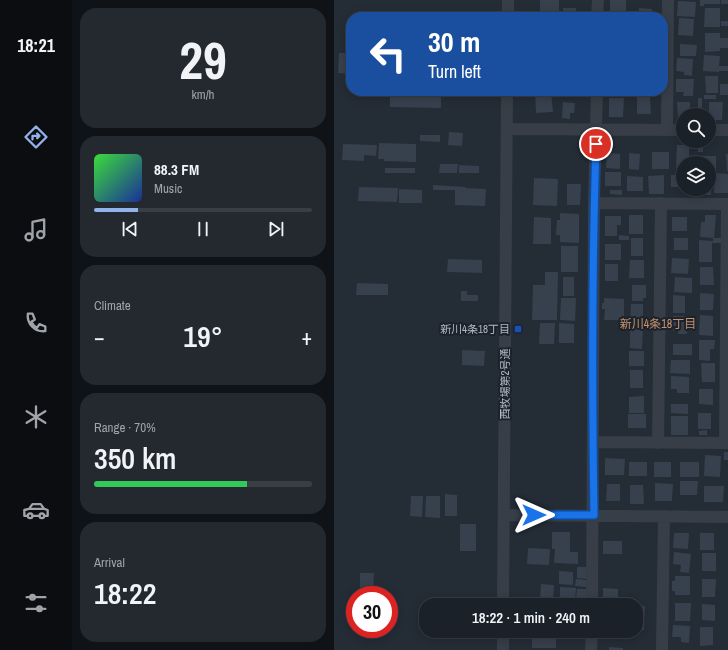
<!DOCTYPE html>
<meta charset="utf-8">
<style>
body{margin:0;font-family:"Archivo Narrow","Noto Sans JP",sans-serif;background:#242930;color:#f1f3f6;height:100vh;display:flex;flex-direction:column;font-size:15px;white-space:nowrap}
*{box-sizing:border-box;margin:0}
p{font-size:13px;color:#a0a3a8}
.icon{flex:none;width:22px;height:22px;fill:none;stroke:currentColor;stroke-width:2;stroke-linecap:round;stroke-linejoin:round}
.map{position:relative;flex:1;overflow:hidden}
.drawer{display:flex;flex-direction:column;gap:8px;padding:8px;background:#0f1216;width:262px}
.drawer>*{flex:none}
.hud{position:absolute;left:12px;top:12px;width:322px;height:84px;border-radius:16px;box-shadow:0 2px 10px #0003,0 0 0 1px #393e45;background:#1a4fa0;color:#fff;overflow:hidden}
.buttons{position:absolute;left:342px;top:108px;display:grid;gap:8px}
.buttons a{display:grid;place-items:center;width:40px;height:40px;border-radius:50%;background:#1b2128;box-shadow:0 2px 10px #0003,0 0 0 1px #393e45;font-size:20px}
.speed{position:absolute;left:12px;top:586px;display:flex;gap:8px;font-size:20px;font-weight:700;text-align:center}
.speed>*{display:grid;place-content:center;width:52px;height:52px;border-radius:50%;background:#1b2128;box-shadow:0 2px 10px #0003,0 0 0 1px #393e45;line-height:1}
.speed .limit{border:6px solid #d22;background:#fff;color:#111}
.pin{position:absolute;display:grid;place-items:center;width:34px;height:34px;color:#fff;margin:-17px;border:2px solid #fff;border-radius:50%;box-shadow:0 1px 4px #0007}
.me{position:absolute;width:44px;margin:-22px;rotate:90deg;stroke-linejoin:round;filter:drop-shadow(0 0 3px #0008)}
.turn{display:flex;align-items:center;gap:14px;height:84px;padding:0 16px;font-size:18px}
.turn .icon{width:52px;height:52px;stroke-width:2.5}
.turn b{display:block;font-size:28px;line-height:34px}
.big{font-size:30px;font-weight:600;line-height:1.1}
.drawer .tile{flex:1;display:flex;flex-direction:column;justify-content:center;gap:6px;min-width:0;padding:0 14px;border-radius:16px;background:#242930}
.drawer .dial{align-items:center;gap:0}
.dial b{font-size:52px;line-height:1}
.song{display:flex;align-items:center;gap:12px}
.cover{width:48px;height:48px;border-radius:6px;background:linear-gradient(135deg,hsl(120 70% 55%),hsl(230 70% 35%))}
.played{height:4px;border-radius:2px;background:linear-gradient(90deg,#91b3ea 20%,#393e45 20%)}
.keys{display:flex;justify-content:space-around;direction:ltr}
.heat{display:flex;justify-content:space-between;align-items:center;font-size:22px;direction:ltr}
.charge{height:6px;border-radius:3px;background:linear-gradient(90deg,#34c759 70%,#393e45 0)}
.trip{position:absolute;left:85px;top:598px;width:224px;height:40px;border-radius:16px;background:#1b2128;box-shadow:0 2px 10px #0003,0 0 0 1px #393e45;font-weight:600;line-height:40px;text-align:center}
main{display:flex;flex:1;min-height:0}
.tab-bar{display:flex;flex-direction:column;width:72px;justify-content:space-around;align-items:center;background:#0b0d10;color:#a0a3a8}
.tab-bar .icon{width:28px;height:28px}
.tab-bar .current{color:#91b3ea}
.tab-bar b{font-size:18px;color:#f1f3f6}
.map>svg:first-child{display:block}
</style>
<main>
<nav class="tab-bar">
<b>18:21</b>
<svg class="icon current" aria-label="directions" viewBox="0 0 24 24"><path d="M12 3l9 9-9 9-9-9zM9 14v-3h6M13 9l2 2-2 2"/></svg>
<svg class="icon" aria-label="music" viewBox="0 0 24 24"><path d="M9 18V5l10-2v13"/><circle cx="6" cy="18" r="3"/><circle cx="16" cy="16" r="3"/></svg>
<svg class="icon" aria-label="phone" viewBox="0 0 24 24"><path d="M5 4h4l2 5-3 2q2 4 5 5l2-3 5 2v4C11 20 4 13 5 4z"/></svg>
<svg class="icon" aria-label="climate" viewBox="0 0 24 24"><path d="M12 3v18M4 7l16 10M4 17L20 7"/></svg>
<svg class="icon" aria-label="car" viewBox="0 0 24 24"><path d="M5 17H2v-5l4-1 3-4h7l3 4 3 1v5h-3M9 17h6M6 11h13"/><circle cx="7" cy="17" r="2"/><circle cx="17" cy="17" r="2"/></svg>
<svg class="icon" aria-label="filters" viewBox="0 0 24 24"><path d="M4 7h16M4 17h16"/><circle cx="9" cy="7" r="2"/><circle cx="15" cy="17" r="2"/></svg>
</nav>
<section class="drawer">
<div class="tile dial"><b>29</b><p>km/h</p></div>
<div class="tile">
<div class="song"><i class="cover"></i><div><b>88.3 FM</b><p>Music</p></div></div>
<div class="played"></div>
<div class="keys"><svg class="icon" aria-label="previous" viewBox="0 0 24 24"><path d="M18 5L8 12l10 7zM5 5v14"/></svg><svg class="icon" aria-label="pause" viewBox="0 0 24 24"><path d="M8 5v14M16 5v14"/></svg><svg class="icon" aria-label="next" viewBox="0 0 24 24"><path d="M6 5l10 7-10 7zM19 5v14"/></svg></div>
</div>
<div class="tile"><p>Climate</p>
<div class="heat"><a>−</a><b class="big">19°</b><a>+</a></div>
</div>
<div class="tile"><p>Range · 70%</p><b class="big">350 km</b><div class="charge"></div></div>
<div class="tile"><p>Arrival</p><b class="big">18:22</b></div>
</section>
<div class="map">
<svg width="394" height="650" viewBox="0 0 394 650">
<rect width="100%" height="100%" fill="#242c36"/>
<!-- building -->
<path fill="#37404d" d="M206,0H225V17H206Z
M276,0H292V11H276Z
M366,0H386V4H370V6H366Z
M387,0H394V4H387Z
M344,1L362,2L361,17L343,16Z
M229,8H242V17H229Z
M305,8L318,9V17H304Z
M371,8H386V27H370Z
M345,18L360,19L359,36L344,35Z
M387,21H394V26H387Z
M371,33H386V38H394V48H386V51L371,52Z
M346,44L363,45L362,56H346Z
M5,53H17V74L4,73Z
M370,55L386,56L385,66H394V71H385V72L369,71Z
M343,58L359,59L358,76L350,75V72L342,71Z
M371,76H384V93H372Z
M342,79H360L359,96H349L350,92H342Z
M386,84H394V95H386Z
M56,91H107V108L56,107Z
M201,91H217L219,112L202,113Z
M229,91H240V97H229Z
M276,91H290V93H276Z
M370,95H382V99H370Z
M316,96L317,114H303V97Z
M275,98H290L289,117H275Z
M364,98H368V109H364Z
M229,102L241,103L240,113H236V119L228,118Z
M343,102H356V115H349V118H344Z
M375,102H389L388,120H375Z
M115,132L129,133L128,146L114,145Z
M86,135H106V142L86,141Z
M364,142H369V152H364Z
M45,143L82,144V162L50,161V159H44Z
M9,144L43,145L42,156L30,155V161L8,160Z
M343,145H355V163H349V168H342Z
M318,152H335V169H318Z
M273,153L286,154V169L272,168Z
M295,153L306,154L305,170L295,169Z
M392,154H394V171H393Z
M366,156H382V170L375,169V163H366Z
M106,164H124L123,173H105Z
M125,165L145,166V173H125Z
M51,168H81V173H51Z
M271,172H287V186H271Z
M381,173L394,174V193H380Z
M330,175V194H315L314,176Z
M337,175H349V187H337Z
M293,176L309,177V191H293Z
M200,178L224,179L223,206L199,205Z
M233,184H247L246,205H233Z
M99,185L132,187L131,188L152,189L151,206L121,205V190H99Z
M375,186H377V195H372V189H375Z
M25,187L64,188L63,202L24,201Z
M65,189L88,190V203H65Z
M358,189H369V195H358Z
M276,190H288V195L276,194Z
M226,213L245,214V243L226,242V235H222L223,220H226Z
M295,215H309V234H295Z
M371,215H382L380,238H387V243H378V262H365V240L379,241V238L366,237L367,222H371Z
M271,216H287V225H283V236H271Z
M200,217L217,218V244H199Z
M338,217H353V231H338Z
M285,235L295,236V240H285Z
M297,238H309V256H297Z
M340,238H354V250H340Z
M271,244H287V260H271Z
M227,246H244V272H227Z
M338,258L355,259L354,274L337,273Z
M114,259L148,260V273L113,272Z
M296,260H310V278H295Z
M271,264H284V281H271Z
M366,267H379L380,285H366Z
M211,272H224L223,320H198L199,285H211Z
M229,277H240V296H229Z
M341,277L358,278V293L340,292Z
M23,283L54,284V295H22Z
M298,285H312V298H309V301H298Z
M127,291H133V295H144V301H127Z
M366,293L380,294L379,310H366Z
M339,295L351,296V313H339Z
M227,298H242L241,321L226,320Z
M270,298L290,299V320H270L271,309H268V303H270Z
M297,304H309V323L296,322Z
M366,315L379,316V336L365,335Z
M339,316H353V334H344V331H339Z
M206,323H221L220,344H205Z
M225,323L240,324V343H225Z
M296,327L309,328L308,349L296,348Z
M365,340H381L380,349H376V361L365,360Z
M339,344H358V355H339Z
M128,350L151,351L150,366L128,365Z
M295,351H310V366H295Z
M337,360H356V374L336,373Z
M367,363H381V382H368Z
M296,370H309V388H296Z
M337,376L355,377V393H343V389H337Z
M365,389H379V405L365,404Z
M310,396V413H295V397Z
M337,404H354V414L337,413Z
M364,413H377V429H364Z
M294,414H312V428H294Z
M337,416H354V435H337Z
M373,430V435H365V431Z
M390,452H394V460H390Z
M371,455L387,456L386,477L370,476Z
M271,458L291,459L290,475H271Z
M295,462H313V476H295Z
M320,462H337V477H320Z
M346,462H365V477H346Z
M346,481H364L363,495H346Z
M321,483L339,484L338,501H321Z
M273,484H286V501H272Z
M296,485H309L310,504H296Z
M370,486H390L389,502H370Z
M111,494L123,495V516H111Z
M77,496H89L88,517L76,516Z
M92,496H106V518L91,517Z
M126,524H142V551H126Z
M218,532H236V552H244V564L220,563L221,549H218Z
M340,533H355L354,549L339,548Z
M366,533H380V550H366Z
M269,541H288V554H269Z
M194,548L216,549L215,565L193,564Z
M340,552L357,554L355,573L346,572L347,565L339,564Z
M368,553H382V571H368Z
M243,567H252V579L243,578Z
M225,571L239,572V585L225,584Z
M26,573H40L39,593H26Z
M341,576H356V595H341V591H338V581H341Z
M242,579L252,580V587L241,586Z
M368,579H382L381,597H368Z
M207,584L220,585L219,600H206Z
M226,587L242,588L241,603L226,602Z
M269,588L284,589V605H269Z
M243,589H253L252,599L242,598Z
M341,603H357L356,621H341Z
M368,604L381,605V621L368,620Z
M302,606H311L310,630H302Z
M339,625L356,626L355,643L347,642V637H338Z
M366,627H379V645L366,646Z
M198,631H222V648H198Z
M269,631H284V636H269Z
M275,647L289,648V650H275Z"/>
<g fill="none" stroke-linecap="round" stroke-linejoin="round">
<!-- minor -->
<path stroke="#373e47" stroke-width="12" d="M174,17V0
M263,17L264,0
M173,129L349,130
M333,130L334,0
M375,130H394
M260,203L394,204
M259,442L394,443
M324,443L327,203
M391,443L393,204
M170,515L394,517
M169,605L173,91
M258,605L260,203L263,91
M169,650V631
M257,650L258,631
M328,650L330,516"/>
</g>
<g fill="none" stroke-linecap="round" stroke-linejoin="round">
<defs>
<path id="route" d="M200,515H260C258,392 258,268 262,144"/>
</defs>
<!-- route casing -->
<use href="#route" stroke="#114b97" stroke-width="10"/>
<!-- route -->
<use href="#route" stroke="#1a73e8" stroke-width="7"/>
</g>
<!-- markers -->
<rect fill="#1a4fb4" stroke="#1d232c" stroke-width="1.5" x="180" y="325" width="8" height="8" rx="2"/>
<g text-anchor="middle" stroke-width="4" stroke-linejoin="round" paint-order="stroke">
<!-- poi labels -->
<g font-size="11" fill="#b2b9c3" stroke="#1d232c" text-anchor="end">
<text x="176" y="333">新川4条18丁目</text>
</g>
<!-- street labels -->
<g font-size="11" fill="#b2b9c3" stroke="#1d232c">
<text transform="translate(171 384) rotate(-90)" y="4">西牧場第2号通</text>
</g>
<!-- neighbourhood labels -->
<g font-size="12" fill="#c5926b" stroke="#1d232c">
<text x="324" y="328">新川4条18丁目</text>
</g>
</g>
</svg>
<div class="buttons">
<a><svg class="icon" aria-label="search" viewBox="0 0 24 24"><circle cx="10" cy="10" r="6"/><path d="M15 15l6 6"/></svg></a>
<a><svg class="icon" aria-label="layers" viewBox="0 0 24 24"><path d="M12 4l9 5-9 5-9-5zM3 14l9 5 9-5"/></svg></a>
</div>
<div class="speed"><div class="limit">30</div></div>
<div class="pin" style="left:262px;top:144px;background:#d93025"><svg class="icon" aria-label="arrive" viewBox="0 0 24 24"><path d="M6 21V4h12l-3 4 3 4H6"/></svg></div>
<svg class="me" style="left:200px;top:515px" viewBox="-20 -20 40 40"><path d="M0-17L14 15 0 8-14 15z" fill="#1a73e8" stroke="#fff" stroke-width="4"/></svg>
<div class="trip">18:22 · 1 min · 240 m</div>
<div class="hud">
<div class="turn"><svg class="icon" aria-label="left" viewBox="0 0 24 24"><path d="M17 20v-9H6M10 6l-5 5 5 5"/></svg><div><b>30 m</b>Turn left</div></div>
</div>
</div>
</main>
